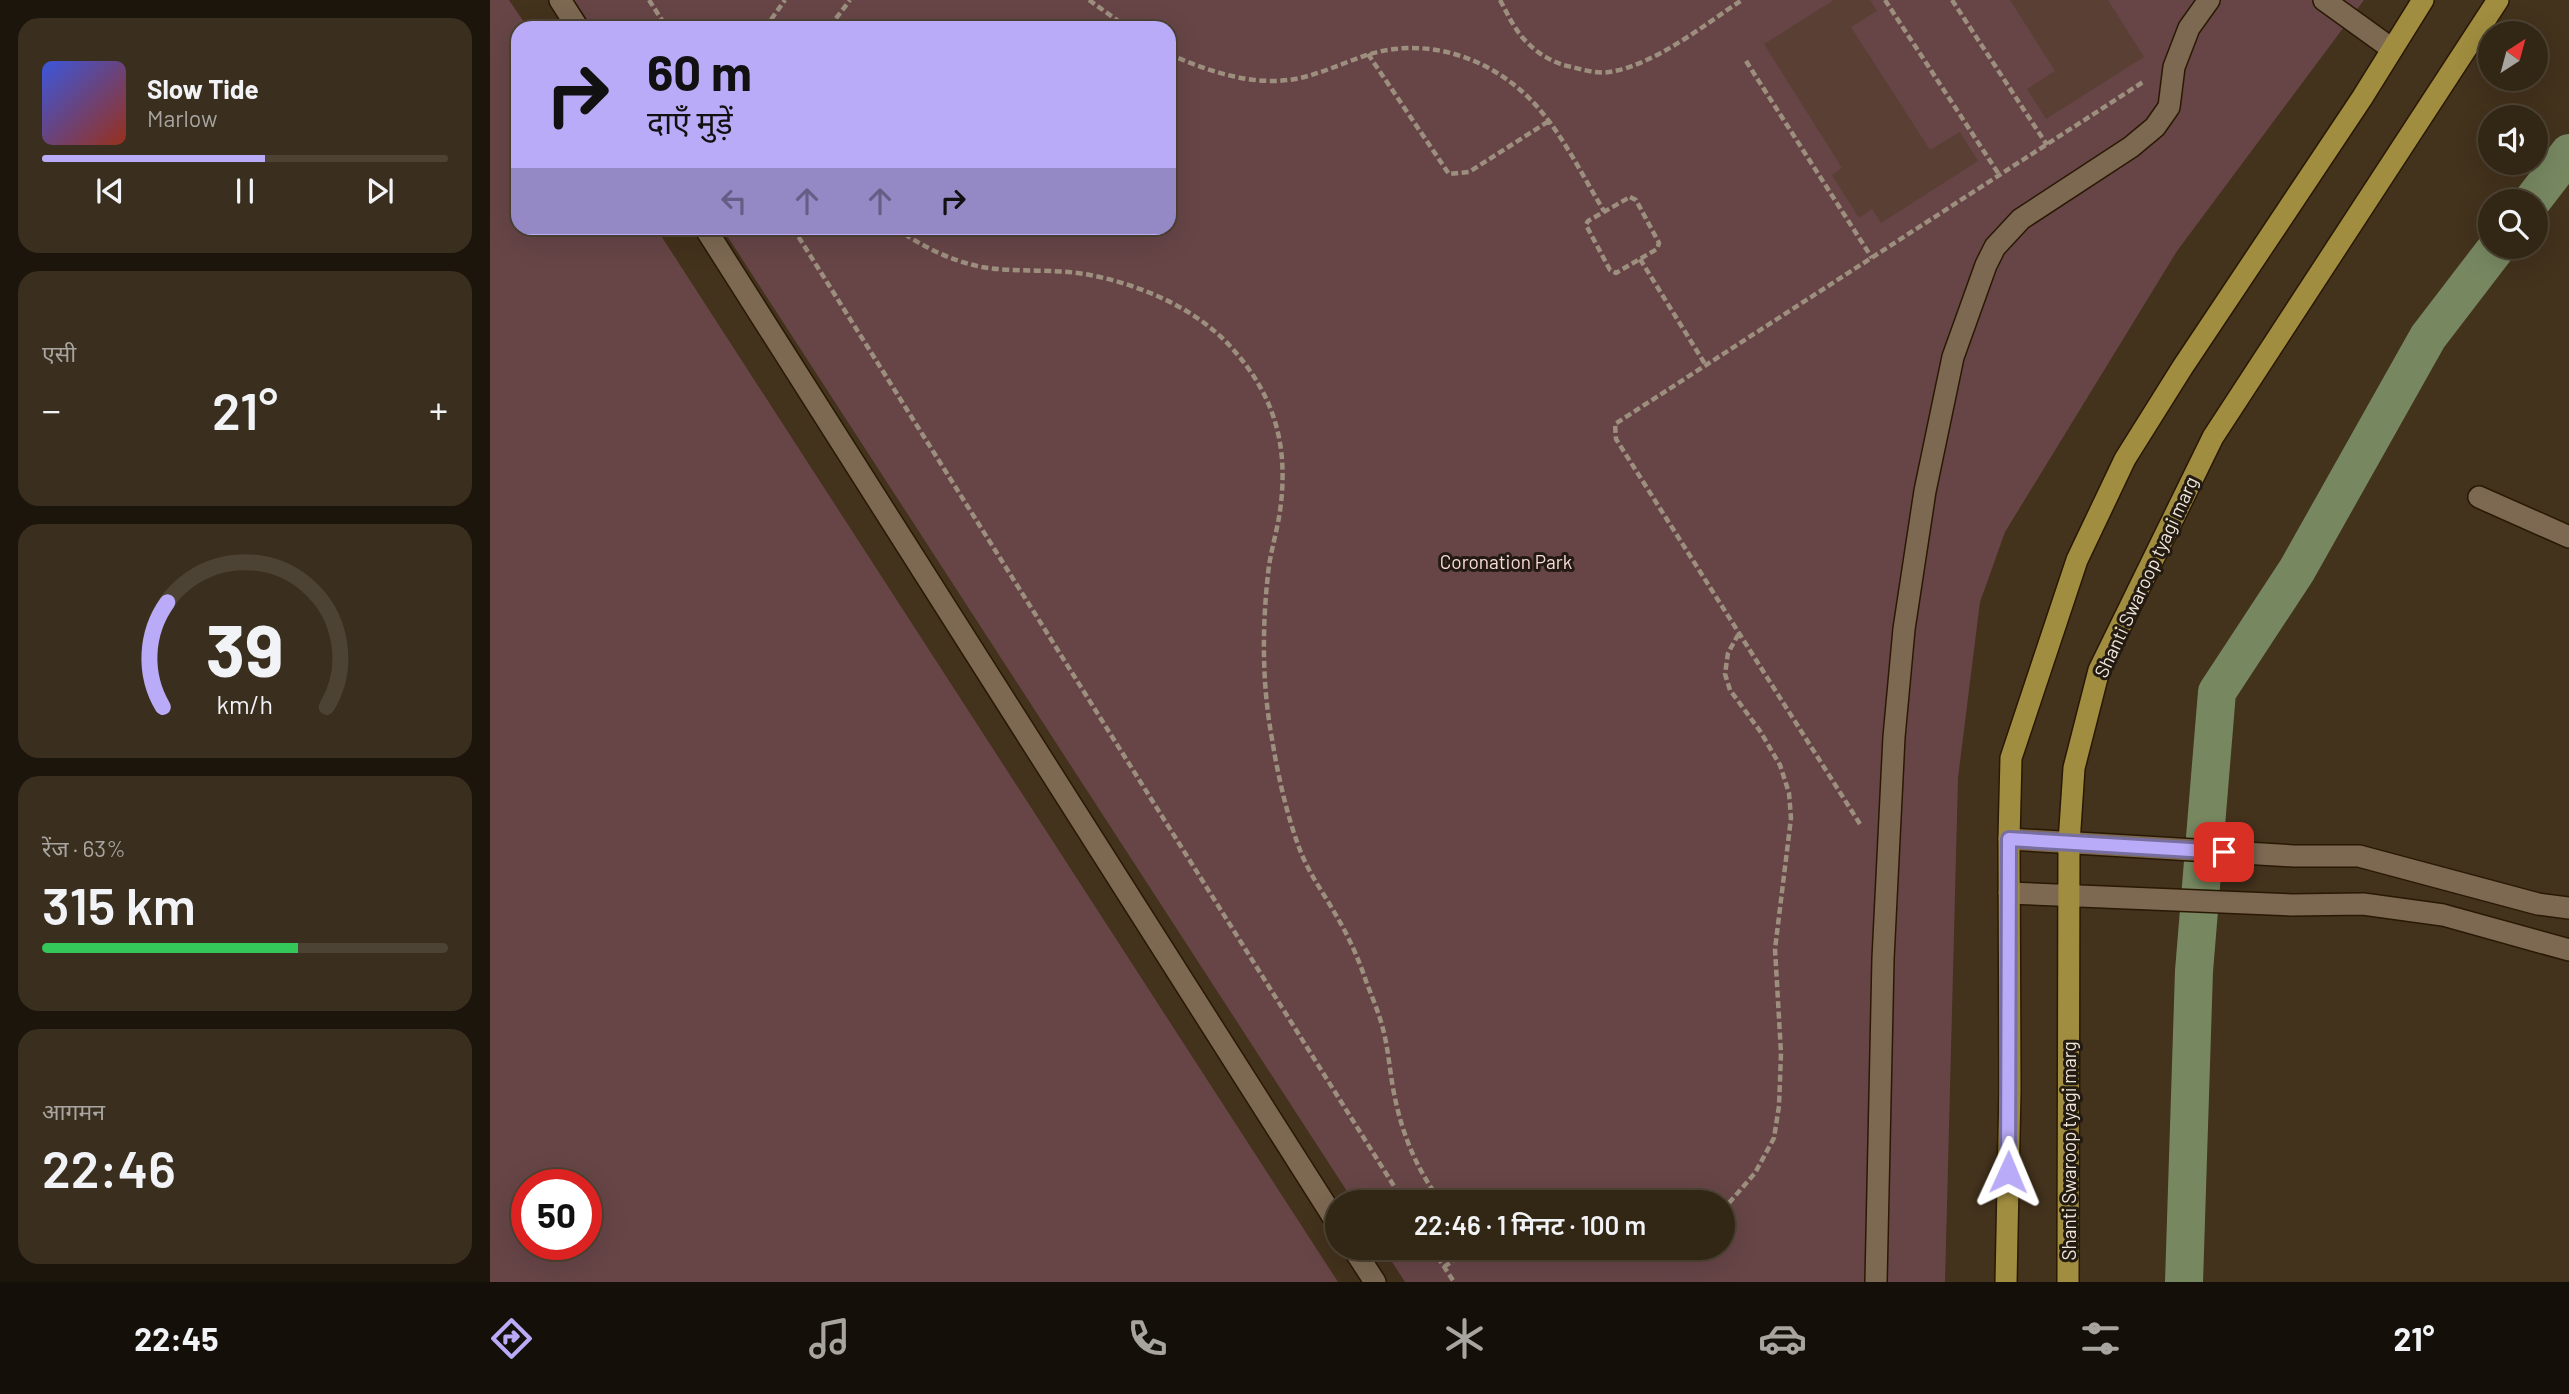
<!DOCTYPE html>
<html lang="hi">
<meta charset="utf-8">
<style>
body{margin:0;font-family:Barlow,"Noto Sans Devanagari",sans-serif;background:#3a2e1e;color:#f1f3f6;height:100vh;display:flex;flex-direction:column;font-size:26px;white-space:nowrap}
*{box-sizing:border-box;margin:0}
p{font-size:23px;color:#a8a5a0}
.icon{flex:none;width:38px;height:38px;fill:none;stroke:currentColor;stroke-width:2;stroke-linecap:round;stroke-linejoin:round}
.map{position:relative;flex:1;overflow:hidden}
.panel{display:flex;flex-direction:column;gap:18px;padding:18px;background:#1c150c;width:490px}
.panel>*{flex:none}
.top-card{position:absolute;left:21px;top:21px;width:665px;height:214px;border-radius:21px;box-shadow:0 7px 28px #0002,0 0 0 2px #4d4334;background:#b9abf7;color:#111;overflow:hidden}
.needle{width:46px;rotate:36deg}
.controls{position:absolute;left:1988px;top:21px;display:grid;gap:14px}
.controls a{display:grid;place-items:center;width:70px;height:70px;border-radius:50%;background:#322615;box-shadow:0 7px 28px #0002,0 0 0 2px #4d4334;font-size:35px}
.speed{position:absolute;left:21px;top:1169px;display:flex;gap:14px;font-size:35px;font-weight:700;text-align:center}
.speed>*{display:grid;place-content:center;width:91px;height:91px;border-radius:50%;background:#322615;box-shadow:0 7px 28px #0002,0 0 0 2px #4d4334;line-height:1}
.speed .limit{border:10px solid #d22;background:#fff;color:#111}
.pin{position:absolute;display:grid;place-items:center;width:60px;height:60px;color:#fff;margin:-30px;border-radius:14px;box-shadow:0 4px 10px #0006}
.me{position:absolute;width:77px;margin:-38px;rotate:1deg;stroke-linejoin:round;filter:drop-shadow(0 0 5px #0008)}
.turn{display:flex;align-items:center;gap:24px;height:147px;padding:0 21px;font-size:32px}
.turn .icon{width:91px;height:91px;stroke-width:2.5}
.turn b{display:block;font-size:49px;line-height:60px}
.lanes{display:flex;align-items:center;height:66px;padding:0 21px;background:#0003;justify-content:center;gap:35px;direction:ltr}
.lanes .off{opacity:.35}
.big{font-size:52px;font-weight:600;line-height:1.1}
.panel .widget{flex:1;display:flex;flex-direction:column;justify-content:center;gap:10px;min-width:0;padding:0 24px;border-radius:21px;background:#3a2e1e}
.panel .dial{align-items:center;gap:0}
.dial svg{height:182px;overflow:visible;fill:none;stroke:#4d4334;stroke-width:7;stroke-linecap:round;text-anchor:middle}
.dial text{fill:#f1f3f6;stroke:none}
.song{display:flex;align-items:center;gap:21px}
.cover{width:84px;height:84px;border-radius:10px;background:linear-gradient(135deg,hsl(230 70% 55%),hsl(10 70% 35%))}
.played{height:7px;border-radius:4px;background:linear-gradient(90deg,#b9abf7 55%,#4d4334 55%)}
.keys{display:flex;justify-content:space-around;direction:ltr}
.heat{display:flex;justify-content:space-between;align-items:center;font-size:38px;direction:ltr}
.charge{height:10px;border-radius:5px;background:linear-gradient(90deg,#34c759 63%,#4d4334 0)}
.trip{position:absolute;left:835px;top:1190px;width:410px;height:70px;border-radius:35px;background:#322615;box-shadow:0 7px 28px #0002,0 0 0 2px #4d4334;font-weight:600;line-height:70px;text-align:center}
.tab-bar{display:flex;height:112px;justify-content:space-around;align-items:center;background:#140f08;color:#a8a5a0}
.tab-bar .icon{width:49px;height:49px}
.tab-bar .current{color:#b9abf7}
.tab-bar b{font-size:32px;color:#f1f3f6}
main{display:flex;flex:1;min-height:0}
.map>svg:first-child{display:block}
</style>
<main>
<section class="panel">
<div class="widget">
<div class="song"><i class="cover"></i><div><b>Slow Tide</b><p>Marlow</p></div></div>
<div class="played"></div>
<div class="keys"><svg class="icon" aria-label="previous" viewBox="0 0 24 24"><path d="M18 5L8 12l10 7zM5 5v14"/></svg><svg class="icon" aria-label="pause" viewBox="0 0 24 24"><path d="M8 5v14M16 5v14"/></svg><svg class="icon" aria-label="next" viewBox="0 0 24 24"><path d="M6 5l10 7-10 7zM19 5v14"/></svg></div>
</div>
<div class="widget"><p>एसी</p>
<div class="heat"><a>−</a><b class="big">21°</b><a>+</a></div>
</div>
<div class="widget dial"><svg viewBox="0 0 100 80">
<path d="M14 69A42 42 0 1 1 86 69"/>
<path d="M14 69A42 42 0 0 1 16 23" stroke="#b9abf7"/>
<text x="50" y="56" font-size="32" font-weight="700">39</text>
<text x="50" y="72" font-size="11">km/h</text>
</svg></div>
<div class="widget"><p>रेंज · 63%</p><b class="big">315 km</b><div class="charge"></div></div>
<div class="widget"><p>आगमन</p><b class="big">22:46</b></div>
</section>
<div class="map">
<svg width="2079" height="1282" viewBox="0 0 2079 1282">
<rect width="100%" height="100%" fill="#43321c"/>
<!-- green -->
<path fill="#674547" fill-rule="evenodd" d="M0,0H19L38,28H28V228H166L848,1282H0ZM37,1185H96V1244H37Z
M84,0H1874L1687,251L1515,532L1490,602L1468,778L1455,1282H915L893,1248H1232V1202H864L232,228H679V28H103Z"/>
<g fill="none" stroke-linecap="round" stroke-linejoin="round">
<!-- canal -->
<path stroke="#778861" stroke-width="38" d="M2042,201L2079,153
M1694,1282L1704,971L1727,692L1807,570L1938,337L2007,247"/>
</g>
<!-- building -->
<path fill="#5a3f34" d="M1344,0H1380L1387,11L1361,27L1440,150L1470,132L1488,161L1391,223L1382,209L1369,218L1342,175L1352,168L1274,44Z
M1520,0H1618L1654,57L1556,119L1537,89L1565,71Z"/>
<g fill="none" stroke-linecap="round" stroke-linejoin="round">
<defs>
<path id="minor" d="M70,0L88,28
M1834,0L1902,49
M215,228L847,1223
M1989,497L2079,537
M1519,839L1804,856H1869L2048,904L2079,908
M1519,893L1802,905L1873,904L1953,915L2079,950
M863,1248L885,1282
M1386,1282L1393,959L1404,737L1414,629L1435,491L1463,357L1496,265L1505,247L1531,219L1641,147L1665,127L1679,107L1684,67L1699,28L1719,0"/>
<path id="major" d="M1516,1282L1520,1090L1519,839L1521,758L1587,560L1635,459L1692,368L1872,98L1933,0
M1578,1282L1579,843L1584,768L1609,670L1723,437L2008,0"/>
</defs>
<!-- minor casing -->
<use href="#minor" stroke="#291904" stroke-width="24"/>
<!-- major casing -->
<use href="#major" stroke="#291904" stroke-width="24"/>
<!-- path -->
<path stroke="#9d8f7e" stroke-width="4.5" stroke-dasharray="7 3.5" stroke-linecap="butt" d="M159,0L177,28
M599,0L638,28
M1010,0C1017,13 1023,26 1032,37C1046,53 1062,63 1082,67C1094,70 1107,74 1119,72C1165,65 1214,25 1252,0
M1395,0L1510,176
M1462,0L1557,145
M275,28L295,0
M342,28L344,21L360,0
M679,54C715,70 758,85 798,80C824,77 850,64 874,56C932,36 994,55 1037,96C1070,128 1090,172 1114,211
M878,54L959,174L979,172L1059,121
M1256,61L1382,258
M1140,197L1146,200L1169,243L1167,249L1126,273L1120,270L1096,225L1098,221Z
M303,228L914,1202
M406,228C431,246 461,261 492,267C527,273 565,268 600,275C651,285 705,308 740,346C785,395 799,446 790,511C787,532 780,553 778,574C772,629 772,684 782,739C788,776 797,816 810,850C819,874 835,895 847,917C859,937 869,960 876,981C882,997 889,1013 893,1029C899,1052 900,1076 905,1098C913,1137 928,1171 951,1202
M1150,259L1215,364
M1370,824L1126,439L1125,424L1653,82
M1232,1211L1265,1173L1284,1138L1289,1106L1291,1053L1285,949L1301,818L1299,793L1290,765L1270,731L1240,690L1235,674L1238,653L1248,635
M942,1248L964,1282
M1027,1248C1064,1259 1132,1264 1168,1248
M954,1267L981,1248"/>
<!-- minor -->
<use href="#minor" stroke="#7d6952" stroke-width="21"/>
<!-- major -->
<use href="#major" stroke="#a08d3f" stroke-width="21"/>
</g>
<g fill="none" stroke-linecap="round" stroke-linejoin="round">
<defs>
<path id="route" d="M1518,1172L1519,839L1734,852"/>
</defs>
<!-- route casing -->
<use href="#route" stroke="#786fa1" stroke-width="18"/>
<!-- route -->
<use href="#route" stroke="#b9abf7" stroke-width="12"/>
</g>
<g text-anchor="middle" stroke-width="6" stroke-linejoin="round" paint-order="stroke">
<!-- park labels -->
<g font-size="19" fill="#fadadb" stroke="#231b12">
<text x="1016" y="569">Coronation Park</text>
</g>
<!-- street labels -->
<g font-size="19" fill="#f2e7da" stroke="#231b12">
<text transform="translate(1656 577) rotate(-65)" y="7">Shanti Swaroop tyagi marg</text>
<text transform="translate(1579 1151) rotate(-90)" y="7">Shanti Swaroop tyagi marg</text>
</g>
</g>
</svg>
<div class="controls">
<a><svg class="needle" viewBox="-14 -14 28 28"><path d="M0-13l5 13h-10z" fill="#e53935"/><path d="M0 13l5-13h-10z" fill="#a8a5a0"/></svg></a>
<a><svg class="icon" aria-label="sound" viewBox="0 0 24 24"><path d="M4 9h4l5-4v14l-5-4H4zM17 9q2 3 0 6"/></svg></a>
<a><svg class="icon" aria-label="search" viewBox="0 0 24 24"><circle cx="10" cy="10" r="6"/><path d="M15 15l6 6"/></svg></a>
</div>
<div class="speed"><div class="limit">50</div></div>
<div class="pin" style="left:1734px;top:852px;background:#d93025"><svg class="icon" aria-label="arrive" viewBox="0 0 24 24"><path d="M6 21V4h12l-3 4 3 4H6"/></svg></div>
<svg class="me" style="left:1518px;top:1172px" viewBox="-20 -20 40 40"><path d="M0-17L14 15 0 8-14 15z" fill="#b9abf7" stroke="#fff" stroke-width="4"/></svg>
<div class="trip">22:46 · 1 मिनट · 100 m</div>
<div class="top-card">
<div class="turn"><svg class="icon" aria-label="right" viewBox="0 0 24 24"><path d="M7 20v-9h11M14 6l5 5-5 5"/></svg><div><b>60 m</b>दाएँ मुड़ें</div></div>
<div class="lanes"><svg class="icon off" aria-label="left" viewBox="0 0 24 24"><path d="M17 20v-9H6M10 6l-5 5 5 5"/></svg><svg class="icon off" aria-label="ahead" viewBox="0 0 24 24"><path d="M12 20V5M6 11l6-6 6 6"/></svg><svg class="icon off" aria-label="ahead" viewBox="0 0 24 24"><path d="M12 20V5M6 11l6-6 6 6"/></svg><svg class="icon" aria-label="right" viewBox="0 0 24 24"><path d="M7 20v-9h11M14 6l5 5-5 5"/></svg></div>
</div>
</div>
</main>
<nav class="tab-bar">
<b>22:45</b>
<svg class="icon current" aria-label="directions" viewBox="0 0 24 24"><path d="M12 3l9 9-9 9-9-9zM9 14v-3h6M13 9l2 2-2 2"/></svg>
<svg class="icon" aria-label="music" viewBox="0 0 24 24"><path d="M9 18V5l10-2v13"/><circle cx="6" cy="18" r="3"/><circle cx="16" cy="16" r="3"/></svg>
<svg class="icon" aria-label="phone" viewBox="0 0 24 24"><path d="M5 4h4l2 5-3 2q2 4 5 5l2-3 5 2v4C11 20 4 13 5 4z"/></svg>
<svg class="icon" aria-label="climate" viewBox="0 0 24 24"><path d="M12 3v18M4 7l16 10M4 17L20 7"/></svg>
<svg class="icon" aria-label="car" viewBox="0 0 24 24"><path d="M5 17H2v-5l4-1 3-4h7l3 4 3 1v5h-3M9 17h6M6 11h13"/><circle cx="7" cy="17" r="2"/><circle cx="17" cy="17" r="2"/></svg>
<svg class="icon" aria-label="filters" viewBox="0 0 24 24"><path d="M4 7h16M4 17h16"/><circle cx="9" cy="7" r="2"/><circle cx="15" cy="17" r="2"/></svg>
<b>21°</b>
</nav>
